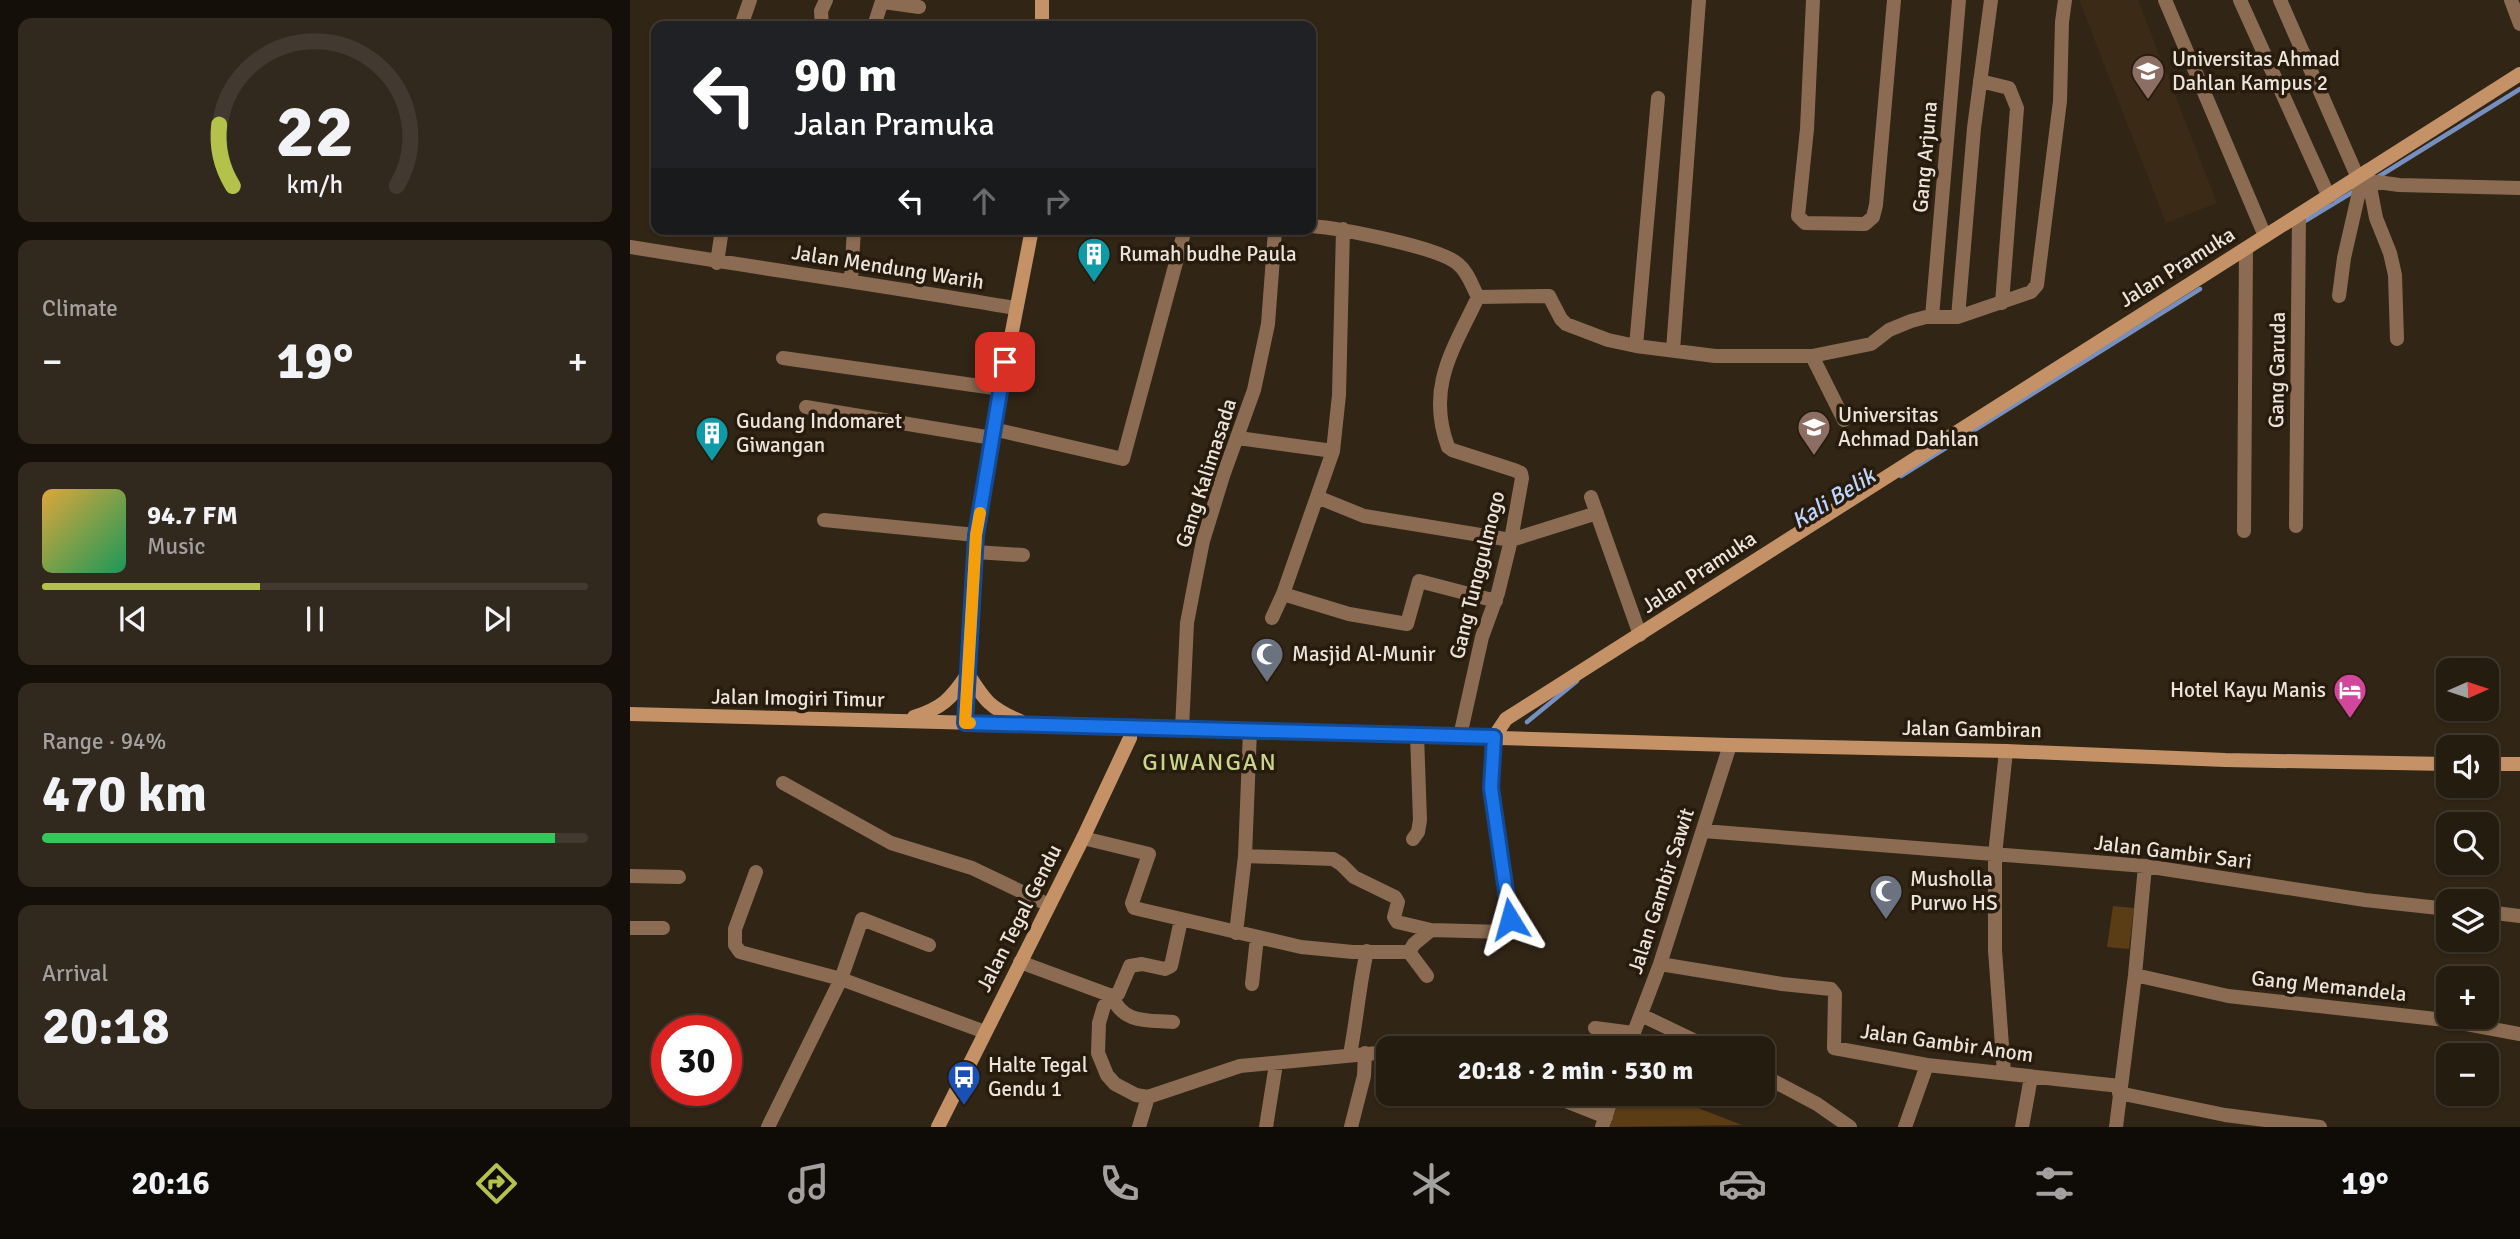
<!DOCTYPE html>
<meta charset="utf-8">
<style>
body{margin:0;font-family:Signika,sans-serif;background:#31291e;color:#f1f3f6;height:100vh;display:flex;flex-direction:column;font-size:26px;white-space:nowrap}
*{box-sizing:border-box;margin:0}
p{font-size:23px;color:#a3a19f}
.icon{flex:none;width:38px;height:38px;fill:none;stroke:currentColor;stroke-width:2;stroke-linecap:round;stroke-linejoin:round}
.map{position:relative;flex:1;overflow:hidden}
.panel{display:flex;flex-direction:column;gap:18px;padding:18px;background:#140f09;width:630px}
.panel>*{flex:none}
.guide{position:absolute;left:21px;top:21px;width:665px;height:214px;border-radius:14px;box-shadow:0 2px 5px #0004,0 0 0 2px #423a30;background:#202124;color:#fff;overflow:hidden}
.needle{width:46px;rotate:87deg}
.tools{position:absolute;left:1806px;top:658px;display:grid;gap:14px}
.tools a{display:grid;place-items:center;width:63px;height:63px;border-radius:14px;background:#251c10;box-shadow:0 2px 5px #0004,0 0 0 2px #423a30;font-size:35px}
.speed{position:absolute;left:21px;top:1015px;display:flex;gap:14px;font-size:35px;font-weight:700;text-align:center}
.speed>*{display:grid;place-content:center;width:91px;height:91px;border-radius:50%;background:#251c10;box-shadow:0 2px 5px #0004,0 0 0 2px #423a30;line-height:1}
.speed .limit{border:10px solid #d22;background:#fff;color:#111}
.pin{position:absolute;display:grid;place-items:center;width:60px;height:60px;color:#fff;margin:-30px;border-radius:14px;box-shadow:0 4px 10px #0006}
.me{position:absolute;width:77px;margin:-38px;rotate:352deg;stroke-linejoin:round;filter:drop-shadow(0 0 5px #0008)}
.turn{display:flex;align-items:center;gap:24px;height:147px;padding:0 28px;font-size:32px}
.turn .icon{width:91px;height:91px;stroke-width:2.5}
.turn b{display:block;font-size:49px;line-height:60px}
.lanes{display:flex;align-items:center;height:66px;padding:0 28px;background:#0003;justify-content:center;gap:35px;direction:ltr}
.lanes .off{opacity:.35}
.big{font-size:52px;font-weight:700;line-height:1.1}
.panel .tile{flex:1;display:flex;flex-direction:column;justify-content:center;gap:10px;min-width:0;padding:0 24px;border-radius:14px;background:#31291e}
.panel .dial{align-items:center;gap:0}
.dial svg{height:182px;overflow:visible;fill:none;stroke:#423a30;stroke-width:7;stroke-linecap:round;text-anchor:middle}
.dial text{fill:#f1f3f6;stroke:none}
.song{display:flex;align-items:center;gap:21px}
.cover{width:84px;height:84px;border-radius:10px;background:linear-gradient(135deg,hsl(40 70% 55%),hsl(150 70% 35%))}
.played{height:7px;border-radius:4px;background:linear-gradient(90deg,#b3c24b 40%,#423a30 40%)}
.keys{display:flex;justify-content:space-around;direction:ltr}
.heat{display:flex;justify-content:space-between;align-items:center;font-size:38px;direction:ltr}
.charge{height:10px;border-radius:5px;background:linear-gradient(90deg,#34c759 94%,#423a30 0)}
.trip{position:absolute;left:746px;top:1036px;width:399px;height:70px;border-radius:14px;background:#251c10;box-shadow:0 2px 5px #0004,0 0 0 2px #423a30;font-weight:700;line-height:70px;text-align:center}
.menu{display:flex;height:112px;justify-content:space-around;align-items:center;background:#0f0b06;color:#a3a19f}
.menu .icon{width:49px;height:49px}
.menu .active{color:#b3c24b}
.menu b{font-size:32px;color:#f1f3f6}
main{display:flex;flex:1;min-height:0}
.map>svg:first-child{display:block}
</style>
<main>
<section class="panel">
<div class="tile dial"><svg viewBox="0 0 100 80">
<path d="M14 69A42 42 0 1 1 86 69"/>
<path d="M14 69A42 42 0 0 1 8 42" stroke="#b3c24b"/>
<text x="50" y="56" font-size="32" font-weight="700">22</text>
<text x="50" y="72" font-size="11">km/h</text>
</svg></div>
<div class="tile"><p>Climate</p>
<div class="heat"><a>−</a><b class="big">19°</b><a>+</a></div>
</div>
<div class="tile">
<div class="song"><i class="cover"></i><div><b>94.7 FM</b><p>Music</p></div></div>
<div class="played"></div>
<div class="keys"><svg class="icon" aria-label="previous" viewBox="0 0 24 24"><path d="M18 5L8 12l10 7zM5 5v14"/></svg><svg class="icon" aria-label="pause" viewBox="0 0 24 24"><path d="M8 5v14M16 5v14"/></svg><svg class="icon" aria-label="next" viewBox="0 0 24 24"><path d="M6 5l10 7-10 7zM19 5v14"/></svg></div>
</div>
<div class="tile"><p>Range · 94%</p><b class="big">470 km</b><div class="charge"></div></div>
<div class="tile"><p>Arrival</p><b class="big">20:18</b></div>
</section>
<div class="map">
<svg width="1890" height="1127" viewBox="0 0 1890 1127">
<rect width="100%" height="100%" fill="#312516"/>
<!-- built -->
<path fill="#3b2a16" d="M1449,0H1508L1587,203L1536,223Z"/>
<!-- green -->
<path fill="#5a3c15" d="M1483,906L1504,908L1499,949L1477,947Z
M989,1094H1032L1112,1125L977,1127Z"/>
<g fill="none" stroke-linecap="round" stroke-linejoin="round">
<!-- stream -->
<path stroke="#768fbf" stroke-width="4.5" d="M1748,177L1890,89
M1675,221L1726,190
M1271,476L1570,289
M897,722L947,681"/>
<!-- street -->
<path stroke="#8b6c52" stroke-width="14" d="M1183,0L1177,129L1168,216L1175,223L1235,224L1243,217L1246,205L1264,0
M1535,0L1635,236
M1610,0L1699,197
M1650,0L1728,178L1729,192L1714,258L1709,296
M1881,0L1890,24
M111,26L120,0
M192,26L191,11L196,0
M244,26L251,4L254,2L289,7
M1350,81L1379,88L1387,108L1372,303
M1737,171L1746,218L1760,253L1765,275L1767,339
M1740,181L1769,185L1890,188
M681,226C708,228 809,247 828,264C838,272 842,286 848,297C823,350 796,387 818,447L822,450L884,470L891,473L892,478L881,540L868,593L852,637L830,736
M586,229L651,230
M0,247C128,268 257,286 385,308
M87,263L92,229
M221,280L224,229
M848,297L919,296L931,319L936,324L978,340L1006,346L1085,356H1182L1241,344L1259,330L1281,321L1296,317H1328L1401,292L1407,285L1430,101L1432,22L1435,0
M1302,317L1329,0
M1328,317L1344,128L1361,0
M1006,346L1028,98
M1043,350L1069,0
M1182,356L1214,420
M153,358L371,389
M176,407L362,438
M363,429L493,459L555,229
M608,438L703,451
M687,497L734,516L881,540L967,513
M961,497L1010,635
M194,520L346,535
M1666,526L1669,215
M1614,531L1616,249
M345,552L393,555
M653,594L719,614L777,624L789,581L866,601
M642,618L653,594L703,451L709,395L713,229
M552,729L557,623L566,576L573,541L593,476L624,390L638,324L645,231
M153,783L261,843L342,868L419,905
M1073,831L1515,866L1735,900L1818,909
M453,838L519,854L502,903L504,908L671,947L723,952H779L797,976
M783,839L788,832L790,820L787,735
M615,856L703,859L711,864L724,877L765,897L768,902L764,917L767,922L801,930
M126,872L105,929V945L110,952L211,979L355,1032
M0,876L49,877
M1857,912L1890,916
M551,920L541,966L535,969L512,964L500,966L488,994L482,996L474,1006L469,1023L468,1053L477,1075L485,1084L506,1095L518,1097L610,1066L758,1052
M0,928H33
M606,933L615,856L620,730
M779,952L784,944L801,930L874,932L877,929L880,919L861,788L864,737
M390,962L482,996C493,1024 517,1020 543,1022
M1030,964L1152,984L1201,989L1205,994L1204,1048L1297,1065L1490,1086
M1505,975L1598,996L1815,1020L1890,1034
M622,984L627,937
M1011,1015L1080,1048
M965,1028L1003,1033
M786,1048L804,1045L821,1048
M998,1048L1030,964L1100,745
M720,1054C727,1019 729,986 737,951
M1374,1073L1365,950V855L1376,751
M1132,1075L1187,1104L1220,1127
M1489,1093L1595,1115L1690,1127
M918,1094L976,1117
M138,1127L211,979L232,919L299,945
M509,1127L518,1097
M636,1127L646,1064
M721,1127L734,1076L735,1053
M972,1127L983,1094
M1275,1127L1297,1065
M1392,1127L1401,1077
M1486,1127L1505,975L1515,866"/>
<!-- secondary -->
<path stroke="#c59268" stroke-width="14" d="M412,0V26
M338,674C355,701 360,708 390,721
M0,714L501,727L1100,745L1376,751L1595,760L1818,764
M284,717C312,708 321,699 337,675
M335,723L346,535L363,429L402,229
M864,737L876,719L1890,74
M1857,764H1890
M308,1127L453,838L500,738L501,727"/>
</g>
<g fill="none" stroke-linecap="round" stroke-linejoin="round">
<defs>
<path id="route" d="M375,362L346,535L335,723L864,737L861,788L880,919"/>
</defs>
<!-- route casing -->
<use href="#route" stroke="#114b97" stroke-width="18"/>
<!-- route -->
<use href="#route" stroke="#1a73e8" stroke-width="12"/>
<!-- slow -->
<path stroke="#f59e0b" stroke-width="12" d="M340,723H335L346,535L350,513"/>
</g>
<!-- icons -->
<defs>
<symbol id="university-pin" viewBox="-11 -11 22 30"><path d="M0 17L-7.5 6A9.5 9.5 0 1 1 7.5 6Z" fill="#8d6e63" stroke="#271b0d"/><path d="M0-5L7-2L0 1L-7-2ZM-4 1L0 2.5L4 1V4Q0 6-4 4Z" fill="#fff"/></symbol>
<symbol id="building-pin" viewBox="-11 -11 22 30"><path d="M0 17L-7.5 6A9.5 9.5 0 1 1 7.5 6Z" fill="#0f9aa8" stroke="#271b0d"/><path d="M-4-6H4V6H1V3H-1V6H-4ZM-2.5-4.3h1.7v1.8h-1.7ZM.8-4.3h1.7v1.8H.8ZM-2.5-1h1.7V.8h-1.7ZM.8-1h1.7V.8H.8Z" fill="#fff"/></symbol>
<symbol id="mosque-pin" viewBox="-11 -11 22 30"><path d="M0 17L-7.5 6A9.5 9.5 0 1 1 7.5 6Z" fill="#6b7280" stroke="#271b0d"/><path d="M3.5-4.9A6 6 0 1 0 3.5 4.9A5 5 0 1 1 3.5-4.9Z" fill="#fff"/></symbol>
<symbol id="hotel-pin" viewBox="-11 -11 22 30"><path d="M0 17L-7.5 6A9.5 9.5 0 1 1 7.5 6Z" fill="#d1479c" stroke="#271b0d"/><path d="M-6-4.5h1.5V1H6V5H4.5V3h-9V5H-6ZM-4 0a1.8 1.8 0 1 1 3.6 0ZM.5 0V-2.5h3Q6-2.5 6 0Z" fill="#fff"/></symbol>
<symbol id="bus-pin" viewBox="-11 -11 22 30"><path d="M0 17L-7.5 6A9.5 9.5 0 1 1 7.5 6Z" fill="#1a4fb4" stroke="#271b0d"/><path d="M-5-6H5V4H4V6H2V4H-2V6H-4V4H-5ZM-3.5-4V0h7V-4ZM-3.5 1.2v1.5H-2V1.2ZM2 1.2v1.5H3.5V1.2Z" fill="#fff"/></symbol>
</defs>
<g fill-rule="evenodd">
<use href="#university-pin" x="1499" y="52" width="38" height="52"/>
<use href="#building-pin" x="445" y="235" width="38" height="52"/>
<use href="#university-pin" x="1165" y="408" width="38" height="52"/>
<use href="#building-pin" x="63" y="414" width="38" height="52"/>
<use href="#mosque-pin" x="618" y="635" width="38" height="52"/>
<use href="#hotel-pin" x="1701" y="671" width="38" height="52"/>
<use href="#mosque-pin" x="1237" y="872" width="38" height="52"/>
<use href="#bus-pin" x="315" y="1058" width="38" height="52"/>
</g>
<g text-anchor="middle" stroke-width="7" stroke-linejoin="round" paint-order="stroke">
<!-- poi labels -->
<g font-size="21" fill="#ece4db" stroke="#271b0d" text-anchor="start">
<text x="1542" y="66">Universitas Ahmad<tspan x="1542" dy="24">Dahlan Kampus 2</tspan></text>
<text x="489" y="261">Rumah budhe Paula</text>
<text x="1208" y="422">Universitas<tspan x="1208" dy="24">Achmad Dahlan</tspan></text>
<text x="106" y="428">Gudang Indomaret<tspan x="106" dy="24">Giwangan</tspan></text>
<text x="662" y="661">Masjid Al-Munir</text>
<text x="1696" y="697" text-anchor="end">Hotel Kayu Manis</text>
<text x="1280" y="886">Musholla<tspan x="1280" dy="24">Purwo HS</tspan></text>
<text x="358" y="1072">Halte Tegal<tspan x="358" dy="24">Gendu 1</tspan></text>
</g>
<!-- street labels -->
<g font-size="21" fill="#ece4db" stroke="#271b0d">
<text transform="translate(1295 157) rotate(-85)" y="7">Gang Arjuna</text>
<text transform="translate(258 267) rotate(9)" y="7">Jalan Mendung Warih</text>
<text transform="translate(1547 267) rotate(-32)" y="7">Jalan Pramuka</text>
<text transform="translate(1647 370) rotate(-89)" y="7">Gang Garuda</text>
<text transform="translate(576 473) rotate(-72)" y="7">Gang Kalimasada</text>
<text transform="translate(1069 572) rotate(-33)" y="7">Jalan Pramuka</text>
<text transform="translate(847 575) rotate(-76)" y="7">Gang Tunggulmogo</text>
<text transform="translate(168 698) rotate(1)" y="7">Jalan Imogiri Timur</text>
<text transform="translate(1342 729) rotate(1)" y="7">Jalan Gambiran</text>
<text transform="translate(1543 852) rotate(7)" y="7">Jalan Gambir Sari</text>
<text transform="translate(1031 891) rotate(-72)" y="7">Jalan Gambir Sawit</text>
<text transform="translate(389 918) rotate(-63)" y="7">Jalan Tegal Gendu</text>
<text transform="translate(1699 986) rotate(6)" y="7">Gang Memandela</text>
<text transform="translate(1317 1043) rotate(8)" y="7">Jalan Gambir Anom</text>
</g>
<!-- water labels -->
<g font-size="23" font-style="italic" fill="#bed5fe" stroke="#271b0d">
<text transform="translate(1203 498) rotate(-32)" y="8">Kali Belik</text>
</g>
<!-- quarter labels -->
<g font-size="24" letter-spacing="2" fill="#c9d689" stroke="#271b0d">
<text x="580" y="770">GIWANGAN</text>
</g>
</g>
</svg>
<div class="tools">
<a><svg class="needle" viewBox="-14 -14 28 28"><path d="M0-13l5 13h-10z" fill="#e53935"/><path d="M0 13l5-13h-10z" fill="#a3a19f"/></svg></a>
<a><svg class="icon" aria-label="sound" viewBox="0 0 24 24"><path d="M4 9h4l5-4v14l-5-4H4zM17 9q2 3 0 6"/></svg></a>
<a><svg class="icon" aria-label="search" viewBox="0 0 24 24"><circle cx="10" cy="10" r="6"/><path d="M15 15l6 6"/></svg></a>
<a><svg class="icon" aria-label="layers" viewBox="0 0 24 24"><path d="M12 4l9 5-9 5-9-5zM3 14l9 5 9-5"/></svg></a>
<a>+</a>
<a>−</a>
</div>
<div class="speed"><div class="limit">30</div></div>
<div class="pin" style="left:375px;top:362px;background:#d93025"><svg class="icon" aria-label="arrive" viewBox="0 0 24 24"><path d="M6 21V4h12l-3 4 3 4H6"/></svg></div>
<svg class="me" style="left:880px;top:919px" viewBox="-20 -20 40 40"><path d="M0-17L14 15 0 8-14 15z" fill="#1a73e8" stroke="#fff" stroke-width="4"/></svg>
<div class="trip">20:18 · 2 min · 530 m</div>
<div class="guide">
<div class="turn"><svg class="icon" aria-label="left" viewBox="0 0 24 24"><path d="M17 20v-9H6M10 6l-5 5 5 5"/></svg><div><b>90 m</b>Jalan Pramuka</div></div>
<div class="lanes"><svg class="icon" aria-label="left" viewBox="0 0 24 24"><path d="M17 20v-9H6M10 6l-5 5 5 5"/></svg><svg class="icon off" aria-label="ahead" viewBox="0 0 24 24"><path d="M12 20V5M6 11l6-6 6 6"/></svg><svg class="icon off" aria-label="right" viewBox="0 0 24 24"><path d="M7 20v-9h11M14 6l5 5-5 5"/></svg></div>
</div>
</div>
</main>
<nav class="menu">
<b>20:16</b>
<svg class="icon active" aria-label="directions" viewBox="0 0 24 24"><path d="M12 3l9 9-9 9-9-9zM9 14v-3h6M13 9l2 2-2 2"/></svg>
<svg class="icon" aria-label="music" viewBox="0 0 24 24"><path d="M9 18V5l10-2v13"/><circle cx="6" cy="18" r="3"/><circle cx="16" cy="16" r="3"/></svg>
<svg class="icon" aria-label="phone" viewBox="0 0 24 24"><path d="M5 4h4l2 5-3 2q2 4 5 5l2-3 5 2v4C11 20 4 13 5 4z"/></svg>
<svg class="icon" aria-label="climate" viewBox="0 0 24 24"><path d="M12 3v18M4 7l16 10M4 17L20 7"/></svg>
<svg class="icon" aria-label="car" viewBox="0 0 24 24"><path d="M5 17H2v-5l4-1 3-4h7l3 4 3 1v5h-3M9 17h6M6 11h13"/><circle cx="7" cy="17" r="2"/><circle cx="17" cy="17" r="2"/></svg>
<svg class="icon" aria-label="filters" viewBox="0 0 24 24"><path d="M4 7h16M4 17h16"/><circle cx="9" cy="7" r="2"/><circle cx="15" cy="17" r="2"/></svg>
<b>19°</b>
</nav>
